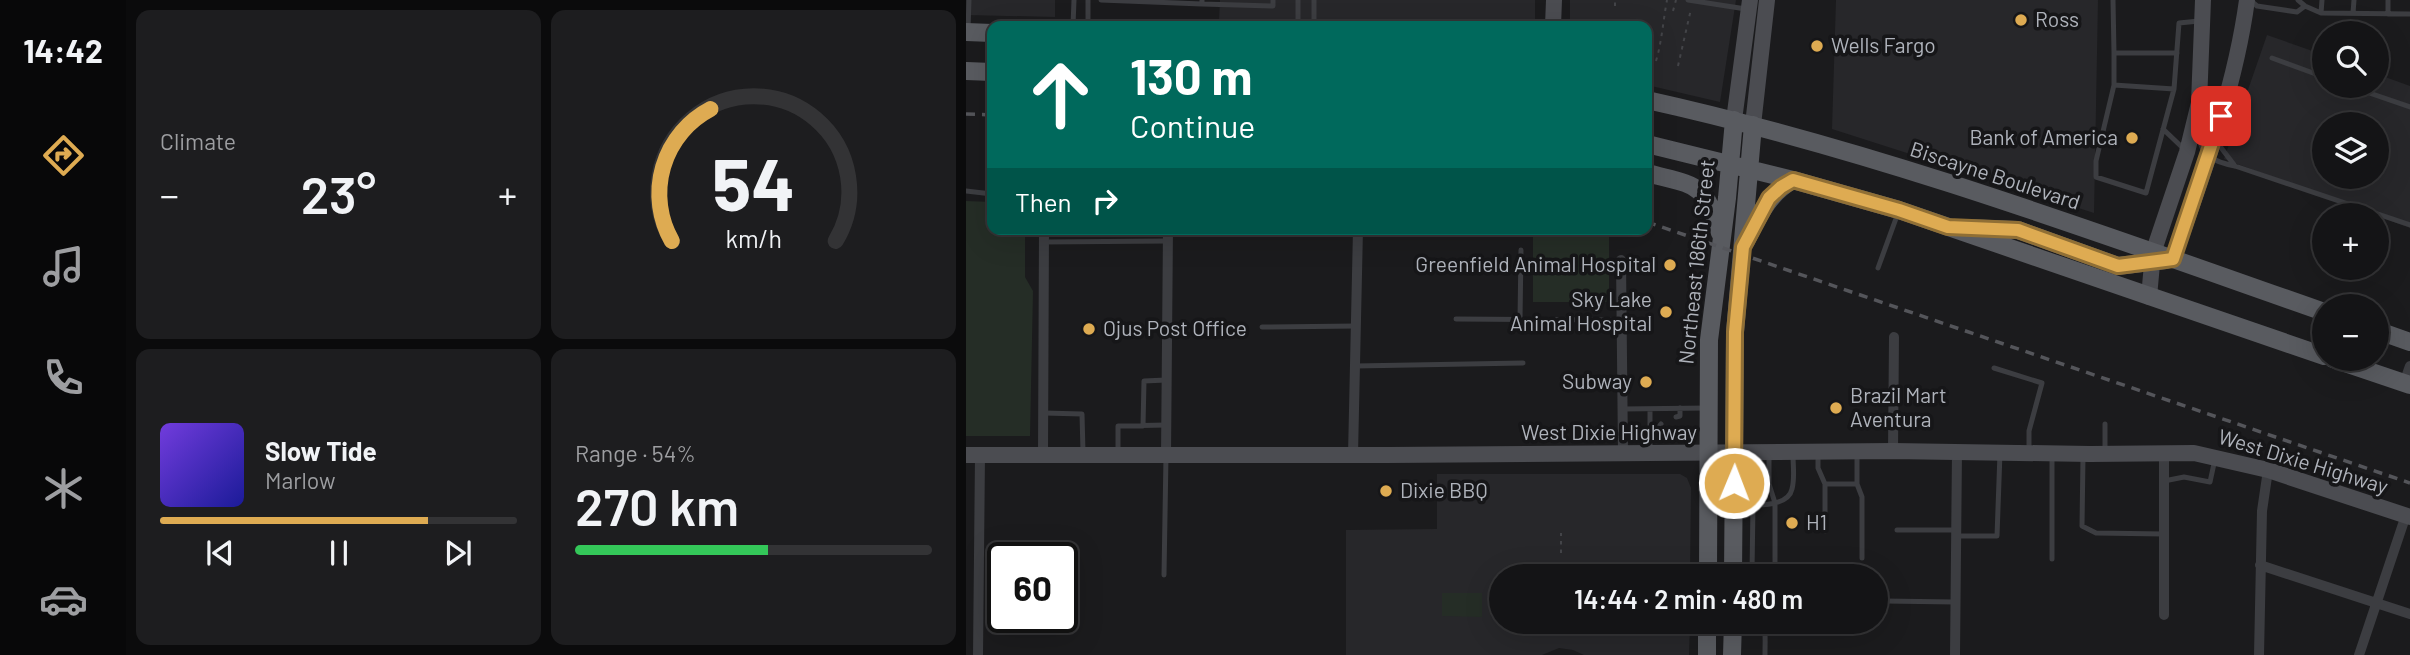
<!DOCTYPE html>
<meta charset="utf-8">
<style>
body{margin:0;font-family:Barlow,sans-serif;background:#1d1d1f;color:#f1f3f6;height:100vh;display:flex;flex-direction:column;font-size:26px;white-space:nowrap}
*{box-sizing:border-box;margin:0}
p{font-size:23px;color:#9d9ea1}
.icon{flex:none;width:38px;height:38px;fill:none;stroke:currentColor;stroke-width:2;stroke-linecap:round;stroke-linejoin:round}
.map{position:relative;flex:1;overflow:hidden}
.details{display:flex;flex-direction:column;gap:10px;padding:10px;background:#0b0b0c;width:840px}
.details>*{flex:none}
.guide{position:absolute;left:21px;top:21px;width:665px;height:214px;border-radius:14px;box-shadow:0 7px 28px #0002,0 0 0 2px #333335;background:#00695c;color:#fff;overflow:hidden}
.buttons{position:absolute;left:1346px;top:21px;display:grid;gap:14px}
.buttons a{display:grid;place-items:center;width:77px;height:77px;border-radius:50%;background:#141416;box-shadow:0 7px 28px #0002,0 0 0 2px #333335;font-size:35px}
.speed{position:absolute;left:21px;top:542px;display:flex;gap:14px;font-size:35px;font-weight:700;text-align:center}
.speed>*{display:grid;place-content:center;width:91px;height:91px;border-radius:50%;background:#141416;box-shadow:0 7px 28px #0002,0 0 0 2px #333335;line-height:1}
.speed .limit{border:4px solid #111;border-radius:10px;background:#fff;color:#111}
.pin{position:absolute;display:grid;place-items:center;width:60px;height:60px;color:#fff;margin:-30px;border-radius:14px;box-shadow:0 4px 10px #0006}
.me{position:absolute;width:77px;margin:-38px;rotate:1deg;stroke-linejoin:round;filter:drop-shadow(0 0 5px #0008)}
.turn{display:flex;align-items:center;gap:24px;height:147px;padding:0 28px;font-size:32px}
.turn .icon{width:91px;height:91px;stroke-width:2.5}
.turn b{display:block;font-size:49px;line-height:60px}
.then{display:flex;align-items:center;height:66px;padding:0 28px;background:#0003;gap:14px;font-size:26px}
.big{font-size:52px;font-weight:600;line-height:1.1}
.details .widget{flex:1;display:flex;flex-direction:column;justify-content:center;gap:10px;min-width:0;padding:0 24px;border-radius:14px;background:#1d1d1f}
.details .dial{align-items:center;gap:0}
.dial svg{height:182px;overflow:visible;fill:none;stroke:#333335;stroke-width:7;stroke-linecap:round;text-anchor:middle}
.dial text{fill:#f1f3f6;stroke:none}
.song{display:flex;align-items:center;gap:21px}
.cover{width:84px;height:84px;border-radius:10px;background:linear-gradient(135deg,hsl(260 70% 55%),hsl(240 70% 35%))}
.played{height:7px;border-radius:4px;background:linear-gradient(90deg,#deab52 75%,#333335 75%)}
.keys{display:flex;justify-content:space-around;direction:ltr}
.heat{display:flex;justify-content:space-between;align-items:center;font-size:38px;direction:ltr}
.charge{height:10px;border-radius:5px;background:linear-gradient(90deg,#34c759 54%,#333335 0)}
.details .tiles{flex:1;display:grid;gap:10px;grid-template-columns:repeat(2,1fr)}
.trip{position:absolute;left:523px;top:564px;width:399px;height:70px;border-radius:35px;background:#141416;box-shadow:0 7px 28px #0002,0 0 0 2px #333335;font-weight:600;line-height:70px;text-align:center}
main{display:flex;flex:1;min-height:0}
.dock{display:flex;flex-direction:column;width:126px;justify-content:space-around;align-items:center;background:#080809;color:#9d9ea1}
.dock .icon{width:49px;height:49px}
.dock .selected{color:#deab52}
.dock b{font-size:32px;color:#f1f3f6}
.map>svg:first-child{display:block}
</style>
<main>
<nav class="dock">
<b>14:42</b>
<svg class="icon selected" aria-label="directions" viewBox="0 0 24 24"><path d="M12 3l9 9-9 9-9-9zM9 14v-3h6M13 9l2 2-2 2"/></svg>
<svg class="icon" aria-label="music" viewBox="0 0 24 24"><path d="M9 18V5l10-2v13"/><circle cx="6" cy="18" r="3"/><circle cx="16" cy="16" r="3"/></svg>
<svg class="icon" aria-label="phone" viewBox="0 0 24 24"><path d="M5 4h4l2 5-3 2q2 4 5 5l2-3 5 2v4C11 20 4 13 5 4z"/></svg>
<svg class="icon" aria-label="climate" viewBox="0 0 24 24"><path d="M12 3v18M4 7l16 10M4 17L20 7"/></svg>
<svg class="icon" aria-label="car" viewBox="0 0 24 24"><path d="M5 17H2v-5l4-1 3-4h7l3 4 3 1v5h-3M9 17h6M6 11h13"/><circle cx="7" cy="17" r="2"/><circle cx="17" cy="17" r="2"/></svg>
</nav>
<section class="details">
<div class="tiles">
<div class="widget"><p>Climate</p>
<div class="heat"><a>−</a><b class="big">23°</b><a>+</a></div>
</div>
<div class="widget dial"><svg viewBox="0 0 100 80">
<path d="M14 69A42 42 0 1 1 86 69"/>
<path d="M14 69A42 42 0 0 1 31 11" stroke="#deab52"/>
<text x="50" y="56" font-size="32" font-weight="700">54</text>
<text x="50" y="72" font-size="11">km/h</text>
</svg></div>
<div class="widget">
<div class="song"><i class="cover"></i><div><b>Slow Tide</b><p>Marlow</p></div></div>
<div class="played"></div>
<div class="keys"><svg class="icon" aria-label="previous" viewBox="0 0 24 24"><path d="M18 5L8 12l10 7zM5 5v14"/></svg><svg class="icon" aria-label="pause" viewBox="0 0 24 24"><path d="M8 5v14M16 5v14"/></svg><svg class="icon" aria-label="next" viewBox="0 0 24 24"><path d="M6 5l10 7-10 7zM19 5v14"/></svg></div>
</div>
<div class="widget"><p>Range · 54%</p><b class="big">270 km</b><div class="charge"></div></div>
</div>
</section>
<div class="map">
<svg width="1444" height="655" viewBox="0 0 1444 655">
<rect width="100%" height="100%" fill="#1b1b1d"/>
<!-- built -->
<path fill="#27272a" fill-rule="evenodd" d="M0,0H89V17L0,15Z
M254,0H569V26H309L253,21Z
M604,0H770L754,102L681,85V26H604Z
M870,0H1132L1128,213L866,129Z
M1301,35L1358,55V86H1410L1411,74L1444,86V228L1258,159ZM1358,124H1410V177H1358Z
M471,474H714L721,478L725,488L724,576H536V621H724L723,655H618L607,650L593,648L576,655H380V530L471,529Z"/>
<!-- green -->
<path fill="#252d26" d="M0,201L26,202V229H59V277L67,291L64,436H0Z
M567,229H635L643,232V302H567Z
M476,593H516V617L476,616Z"/>
<g fill="none" stroke-linecap="round" stroke-linejoin="round">
<!-- path -->
<path stroke="#434448" stroke-width="2" stroke-dasharray="3.5 5" stroke-linecap="butt" d="M649,6V0
M707,11L710,0
M690,61C696,41 697,21 701,0
M712,66L725,9
M595,553V533"/>
<!-- lane -->
<path stroke="#3c3d41" stroke-width="5" d="M135,0L236,4
M236,0V4L307,6V0
M722,0L780,9
M1147,0L1148,53
M1284,0L1291,6L1331,12L1339,6
M1332,0L1339,6L1355,13L1444,14
M1355,13L1356,0
M1387,13L1388,0
M1422,14V0
M107,26L108,0
M122,26V0
M332,26V0
M348,26V0
M2,29L3,0
M1211,53H1148V85L1130,161V177L1180,193L1208,89L1213,23L1233,21
M1306,58L1358,77
M1148,85L1208,89
M1383,86L1444,107
M1197,129L1219,150
M1232,134C1235,157 1249,162 1269,166L1444,225
M1250,141L1269,166
M0,191L26,194
M78,242L201,241
M912,268L932,213
M1372,273L1374,268
M490,319L656,320
M554,320L555,250
M296,327L390,326
M389,366L557,363
M1028,368L1076,383L1063,431V449
M657,409L741,408
M684,409V451
M78,413L116,414L117,452
M710,417L714,416V408
M1139,424V450
M177,426L178,381L200,380
M684,429H691L695,424
M152,452V426L200,425
M891,454V484L896,497V558
M852,455V468L859,484V531
M1086,456V559
M1117,457L1116,526L1130,533L1198,534
M1198,481L1218,477L1244,482L1249,459
M859,484H891
M772,505C787,505 822,508 826,489C829,478 827,466 827,455
M931,530H990
M990,536H1031L1034,453
M786,573L787,504
M770,574L809,572V503L803,484V454
M198,575L200,456
M918,601L989,602
M770,622C803,623 799,623 799,655"/>
<!-- street -->
<path stroke="#3c3d41" stroke-width="10" d="M655,260L657,454
M1438,383L1444,366
M927,451L928,337
M77,455L78,229
M200,455L202,229
M387,455L392,229
M1294,565L1444,614
M1198,615V452
M12,655L14,455
M989,655L991,451
M1293,655L1296,511L1302,470
M1393,655L1440,515"/>
<!-- secondary -->
<path stroke="#4b4c51" stroke-width="16" d="M587,26L588,0
M768,120L784,0
M787,125L801,0
M1207,259C1237,174 1269,89 1281,0
M1183,297L1187,253L1221,152L1233,103L1237,0
M0,455H422L927,451L1124,454L1228,453L1302,470L1444,517"/>
<!-- primary -->
<path stroke="#595b60" stroke-width="18" d="M0,32L26,33
M0,71L26,72
M681,100C912,151 1135,234 1358,312
M681,144L827,180L933,210L1358,356
M681,173C730,186 738,181 754,233
M1000,228L1052,230L1152,266L1200,260
M780,241C793,216 802,194 827,180
M1410,330L1444,342
M1367,359L1444,385
M742,576L743,340L761,198L768,120
M767,576L769,332L787,125
M741,655V621
M766,655L767,621"/>
<!-- rail -->
<path stroke="#54555a" stroke-width="3.5" stroke-dasharray="9 7" stroke-linecap="butt" d="M0,114L26,115
M681,222L1444,483"/>
</g>
<g fill="none" stroke-linecap="round" stroke-linejoin="round">
<defs>
<path id="route" d="M768,483L769,332L777,247L803,198L815,187L827,180L933,210L982,227L1052,230L1152,266L1207,259L1255,116"/>
</defs>
<!-- route casing -->
<use href="#route" stroke="#906f35" stroke-width="18"/>
<!-- route -->
<use href="#route" stroke="#deab52" stroke-width="12"/>
</g>
<!-- markers -->
<g fill="#deab52" stroke="#161618" stroke-width="2.5">
<circle cx="1055" cy="20" r="7"/>
<circle cx="851" cy="46" r="7"/>
<circle cx="1166" cy="138" r="7"/>
<circle cx="704" cy="265" r="7"/>
<circle cx="700" cy="312" r="7"/>
<circle cx="123" cy="329" r="7"/>
<circle cx="680" cy="382" r="7"/>
<circle cx="870" cy="408" r="7"/>
<circle cx="420" cy="491" r="7"/>
<circle cx="826" cy="523" r="7"/>
</g>
<g text-anchor="middle" stroke-width="7" stroke-linejoin="round" paint-order="stroke">
<!-- poi labels -->
<g font-size="21" fill="#afb3bb" stroke="#161618" text-anchor="start">
<text x="1069" y="27">Ross</text>
<text x="865" y="53">Wells Fargo</text>
<text x="1152" y="145" text-anchor="end">Bank of America</text>
<text x="690" y="272" text-anchor="end">Greenfield Animal Hospital</text>
<text x="686" y="307" text-anchor="end">Sky Lake<tspan x="686" dy="24">Animal Hospital</tspan></text>
<text x="137" y="336">Ojus Post Office</text>
<text x="666" y="389" text-anchor="end">Subway</text>
<text x="884" y="403">Brazil Mart<tspan x="884" dy="24">Aventura</tspan></text>
<text x="434" y="498">Dixie BBQ</text>
<text x="840" y="530">H1</text>
</g>
<!-- street labels -->
<g font-size="21" fill="#afb3bb" stroke="#161618">
<text transform="translate(1029 176) rotate(18)" y="7">Biscayne Boulevard</text>
<text transform="translate(731 262) rotate(-84)" y="7">Northeast 186th Street</text>
<text x="643" y="440">West Dixie Highway</text>
<text transform="translate(1337 462) rotate(17)" y="7">West Dixie Highway</text>
</g>
</g>
</svg>
<div class="buttons">
<a><svg class="icon" aria-label="search" viewBox="0 0 24 24"><circle cx="10" cy="10" r="6"/><path d="M15 15l6 6"/></svg></a>
<a><svg class="icon" aria-label="layers" viewBox="0 0 24 24"><path d="M12 4l9 5-9 5-9-5zM3 14l9 5 9-5"/></svg></a>
<a>+</a>
<a>−</a>
</div>
<div class="speed"><div class="limit">60</div></div>
<div class="pin" style="left:1255px;top:116px;background:#d93025"><svg class="icon" aria-label="arrive" viewBox="0 0 24 24"><path d="M6 21V4h12l-3 4 3 4H6"/></svg></div>
<svg class="me" style="left:768px;top:483px" viewBox="-20 -20 40 40"><circle r="17" fill="#deab52" stroke="#fff" stroke-width="3"/><path d="M0-11L8 9 0 5-8 9z" fill="#fff"/></svg>
<div class="trip">14:44 · 2 min · 480 m</div>
<div class="guide">
<div class="turn"><svg class="icon" aria-label="ahead" viewBox="0 0 24 24"><path d="M12 20V5M6 11l6-6 6 6"/></svg><div><b>130 m</b>Continue</div></div>
<div class="then">Then<svg class="icon" aria-label="right" viewBox="0 0 24 24"><path d="M7 20v-9h11M14 6l5 5-5 5"/></svg></div>
</div>
</div>
</main>
